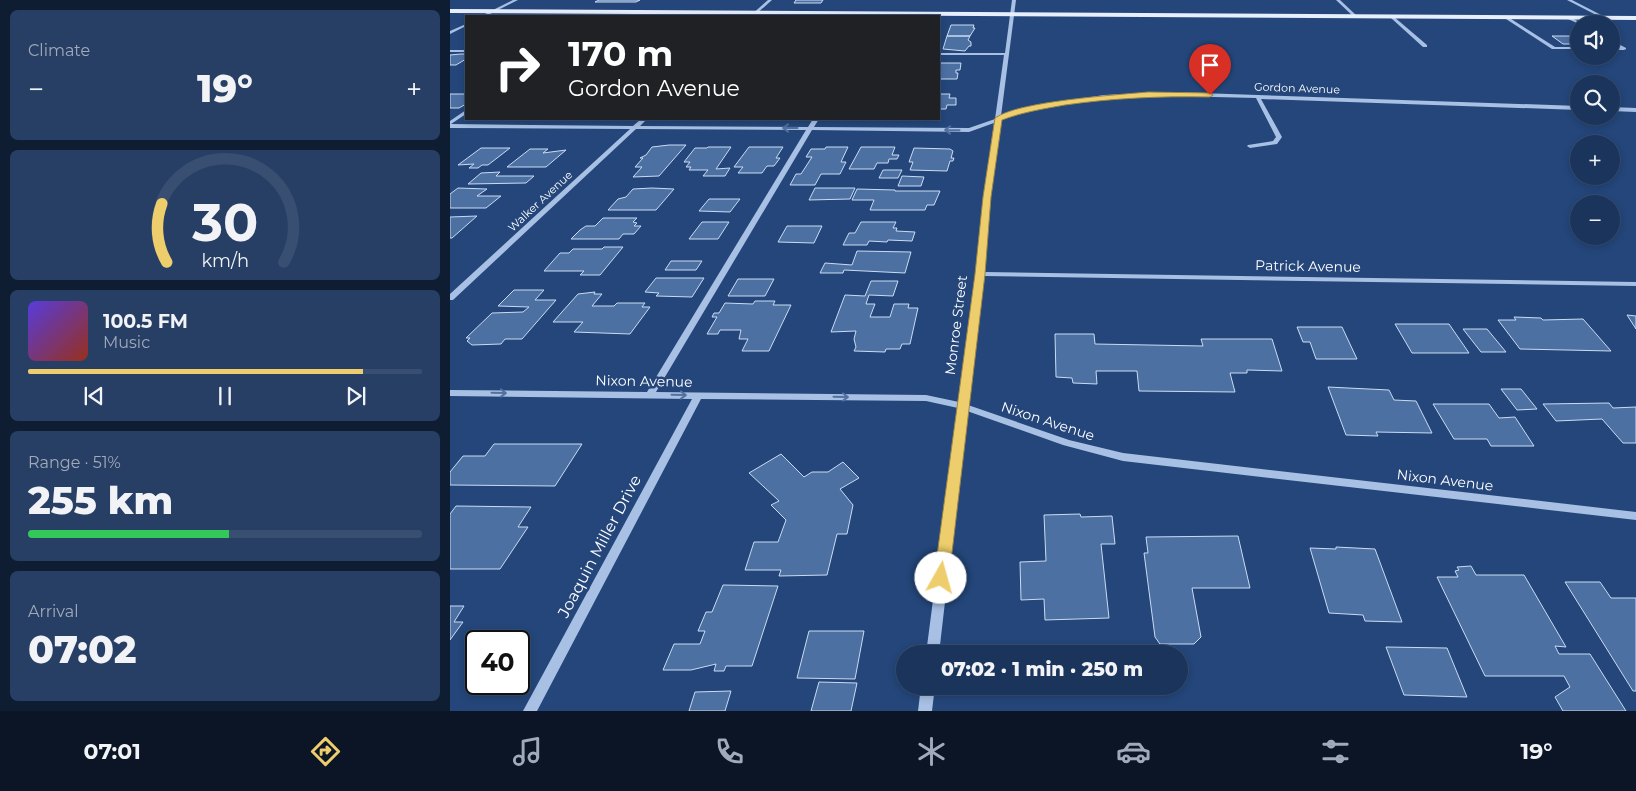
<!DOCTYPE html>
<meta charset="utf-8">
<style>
body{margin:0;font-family:Montserrat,sans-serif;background:#283f65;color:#f1f3f6;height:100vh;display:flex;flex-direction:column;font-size:19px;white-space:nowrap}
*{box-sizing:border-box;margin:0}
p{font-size:16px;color:#a0aabb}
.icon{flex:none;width:28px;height:28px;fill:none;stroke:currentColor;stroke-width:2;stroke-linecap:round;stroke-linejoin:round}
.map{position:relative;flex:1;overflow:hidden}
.side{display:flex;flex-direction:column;gap:10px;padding:10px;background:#0f1d33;width:450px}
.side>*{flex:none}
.banner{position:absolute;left:15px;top:15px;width:475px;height:105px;border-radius:0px;box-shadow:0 2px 8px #0003,0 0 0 1px #394f72;background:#202124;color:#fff;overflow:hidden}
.buttons{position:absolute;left:1120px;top:15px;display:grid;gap:10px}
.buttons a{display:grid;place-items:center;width:50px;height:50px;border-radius:50%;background:#1b345c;box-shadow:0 2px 8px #0003,0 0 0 1px #394f72;font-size:25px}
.speed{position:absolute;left:15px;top:630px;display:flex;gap:10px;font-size:25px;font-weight:700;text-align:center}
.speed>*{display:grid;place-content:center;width:65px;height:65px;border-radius:50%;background:#1b345c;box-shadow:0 2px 8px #0003,0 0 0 1px #394f72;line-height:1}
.speed .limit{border:2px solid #111;border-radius:8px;background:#fff;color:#111}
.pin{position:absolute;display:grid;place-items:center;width:42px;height:42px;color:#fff;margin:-51px -21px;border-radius:50% 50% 50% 0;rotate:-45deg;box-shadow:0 0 5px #0007}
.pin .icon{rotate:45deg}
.me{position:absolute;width:55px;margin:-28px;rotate:7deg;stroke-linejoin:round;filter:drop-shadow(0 0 4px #0008)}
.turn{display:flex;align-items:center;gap:18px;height:105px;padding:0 20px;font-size:22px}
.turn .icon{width:65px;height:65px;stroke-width:2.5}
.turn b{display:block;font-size:35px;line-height:42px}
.big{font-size:38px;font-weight:800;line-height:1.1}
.side .widget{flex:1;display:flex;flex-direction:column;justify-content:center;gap:8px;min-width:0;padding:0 18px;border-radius:8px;background:#283f65}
.side .dial{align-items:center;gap:0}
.dial svg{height:130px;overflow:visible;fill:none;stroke:#394f72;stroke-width:7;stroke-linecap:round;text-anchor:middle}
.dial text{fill:#f1f3f6;stroke:none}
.song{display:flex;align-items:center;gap:15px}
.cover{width:60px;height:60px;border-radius:8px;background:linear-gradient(135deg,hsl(250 70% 55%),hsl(10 70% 35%))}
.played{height:5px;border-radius:2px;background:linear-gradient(90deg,#eece6c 85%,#394f72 85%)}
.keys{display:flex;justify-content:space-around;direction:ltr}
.heat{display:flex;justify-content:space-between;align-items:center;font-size:28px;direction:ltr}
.charge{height:8px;border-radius:4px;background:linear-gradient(90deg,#34c759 51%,#394f72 0)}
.trip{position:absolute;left:446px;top:645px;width:292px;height:50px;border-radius:25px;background:#1b345c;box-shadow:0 2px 8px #0003,0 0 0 1px #394f72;font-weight:800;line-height:50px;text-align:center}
.dock{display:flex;height:80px;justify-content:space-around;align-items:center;background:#0b1525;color:#a0aabb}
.dock .icon{width:35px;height:35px}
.dock .on{color:#eece6c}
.dock b{font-size:22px;color:#f1f3f6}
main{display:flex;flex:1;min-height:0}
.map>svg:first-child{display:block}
</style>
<main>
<section class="side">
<div class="widget"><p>Climate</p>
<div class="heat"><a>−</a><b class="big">19°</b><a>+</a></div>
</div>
<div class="widget dial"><svg viewBox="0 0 100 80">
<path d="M14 69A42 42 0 1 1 86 69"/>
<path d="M14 69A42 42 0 0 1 11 33" stroke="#eece6c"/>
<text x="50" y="56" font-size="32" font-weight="700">30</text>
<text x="50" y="72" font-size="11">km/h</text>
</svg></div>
<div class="widget">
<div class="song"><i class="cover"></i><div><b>100.5 FM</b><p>Music</p></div></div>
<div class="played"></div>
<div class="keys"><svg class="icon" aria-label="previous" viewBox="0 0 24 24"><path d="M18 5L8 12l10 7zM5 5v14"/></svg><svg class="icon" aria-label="pause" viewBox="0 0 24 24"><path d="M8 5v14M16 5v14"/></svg><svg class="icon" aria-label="next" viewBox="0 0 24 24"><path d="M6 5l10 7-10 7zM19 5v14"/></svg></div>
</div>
<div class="widget"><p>Range · 51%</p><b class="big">255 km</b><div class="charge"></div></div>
<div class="widget"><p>Arrival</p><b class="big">07:02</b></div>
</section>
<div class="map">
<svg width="1186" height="711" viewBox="0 0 1186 711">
<rect width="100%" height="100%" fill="#24467a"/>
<!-- building -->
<path fill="#4d70a3" stroke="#cadbf3" d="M149,0H190L186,2H145Z
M346,0H373L371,3H344Z
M501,25H524L523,28H525L520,36H497Z
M497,36H520L518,40L521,42V46H519L515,51L493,49Z
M1102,36H1126L1129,37V44H1113Z
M11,54H16V59L6,65H0V55Z
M489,63H511L510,70H506V73H508L507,79H489Z
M0,94H16V104L9,108H0Z
M489,94H500L499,98H506V105H497L496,109H489Z
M219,145H236L209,176L183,177L192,167H185L193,158H190L196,155L202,147Z
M258,147H281L266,169L280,168L275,176H253L258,170H239L241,167H236L240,162H234L245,148H257Z
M299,147H333L326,158H330L324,166H317L312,173H288L293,167H284Z
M376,147H398L391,162H396L390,174H371L365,185H340L346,174H351L362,157H356L361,149H375Z
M411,147H445L442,155H449L447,159H439L438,163H427L424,169H399Z
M31,148H60L38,165H32L28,168H19L24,164L8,165Z
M464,148L500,149L503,151L501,158H504L503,161H500L497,171L460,170L463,162H459Z
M80,149H98L93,153L116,150L96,167H57Z
M433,170H452L448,178H429Z
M50,172L46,176H84L76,183L18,184L31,173Z
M452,176L474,177L471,186H448Z
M8,188L37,189L27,196H51L36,208H0V194Z
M202,188L224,189L206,210H158L168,199L176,197L183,189Z
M365,188H405L400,199L359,200Z
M407,189L445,190V191H490L484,205H477L475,210H420L424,200H402Z
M259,199H290L280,212L249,211Z
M27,216L2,238H0V217Z
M153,218H187L183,222L187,223L184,226H191L184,234H173L169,239H121L130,230L136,226H145Z
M252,222H279L268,239H239Z
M411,222H446L443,228H447L446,231L465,232L462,241L438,240L437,242L419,241L417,245H393L399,233H405Z
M337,226H372L364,243L328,242Z
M154,247H173L150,275H130L134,271H94L110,253H119L123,249H152Z
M407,251L461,252L455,273L394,270L393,273H370L375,263L402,265Z
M221,261H252L246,270H215Z
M206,278H254L242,297L206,296L209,293L195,292Z
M288,279H324L315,296H278Z
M421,281H448L443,296L419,295L416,304H425L420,317H440L444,304H459L458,308H468L460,344H452L450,349H436L435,352L404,351L406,347L404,339L406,331L381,332L395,295L415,296Z
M64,290H94L85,300H106L72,339H55L51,344L22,345L17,341L20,338H16L42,313L73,312L79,307L48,306Z
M145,292L144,294H152L142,306H164L167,303H195L192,307H200L180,334L124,332L133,322H103L128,294Z
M305,301H325L323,305H341L319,351H292L298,339H289L291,330H270L268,334H257L267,317H262L264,313H269L275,303L303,304Z
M1177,315L1186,316V329Z
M1064,317L1091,318L1093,320L1133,319L1161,351L1070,349L1048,320H1066Z
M945,324H999L1019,353H962Z
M847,327H892L907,359H866L860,342H853Z
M1013,329H1037L1056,352H1031Z
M605,334H644L645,344L753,346L751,339H822L832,371L797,370V373H780L785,392L689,391L687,371H646L647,384L623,383L622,378L606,377Z
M878,387L939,390L944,400L966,401L982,433L926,432L928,436L896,435Z
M1051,389H1071L1087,409L1067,410Z
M1159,403L1163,408L1186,407V443H1173L1152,419L1106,421L1093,404Z
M983,404H1039L1049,418L1065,417L1084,446H1041L1037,439H1004Z
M44,444H132L105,486L0,485V472L13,456H35Z
M331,454L354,477L362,472H378L393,462L409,478L390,489L403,505L397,534H387L377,575L329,576L331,570H295L304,542H328L336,520L321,505L329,501L299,473Z
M6,506L81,507L68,527H78L50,569H0V514Z
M630,514L631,517L662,516L665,544H651L659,618L595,620L594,599L571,600L570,562L596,561L594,515Z
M788,536L800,588H742L751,637L744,644H710L705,637L694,553H698L696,537Z
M886,547L925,549L952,622L915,621L913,615L879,613L860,548L886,549Z
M1021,566L1026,575H1074L1116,647L1105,646L1109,654H1140L1176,711H1113L1105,697L1120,687L1114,676H1035L987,577H1008L1005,571L1009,570L1007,567Z
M1115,582H1150L1161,598H1186V691H1183Z
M273,585L328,586L302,666H276L274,671H264L266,664L241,670H213L224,644H250L255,631H248L256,612H262Z
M0,606H14L4,622H13L0,640Z
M359,631H414L405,679L347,678Z
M936,647L997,648L1017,697L954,695Z
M369,682L407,683L401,711H361Z
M281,691L275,711H239L245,692Z"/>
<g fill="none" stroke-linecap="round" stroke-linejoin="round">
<!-- minor -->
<path fill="#a7c0e4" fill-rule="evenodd" d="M63,0H68L36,16H31Z
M318,0H322L304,16H300Z
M562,0H566L551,116L570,108L654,95L721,92L1129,106V110L811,99L832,137L827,144L800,148L797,146L798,145L823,141L826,137L806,98L721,96L654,99L571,111L550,120L540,197L534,272L1186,282V286L534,276L518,405L619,440L673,453L1186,512V520L673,461L613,445L517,411L489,654H476L508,408L476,401L251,399L87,711H73L242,399L0,396V390L197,392L356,130L186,129L3,300H0V294L180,129L0,128V121L16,110V114L1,124L183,126L191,119H197L190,126L358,127L363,119H369L364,127L519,128L545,119L554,55H489V53H555ZM544,123L534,197L526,274L509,402L476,395L206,392L362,130L519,132Z
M886,0H890L907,16V18H905Z
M1117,0H1122L1157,18L1154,19Z
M941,16H943L977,45V47H973L941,18Z
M1056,17H1058L1105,47H1129V49H1102L1056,19Z
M1118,17H1120L1133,24H1129L1118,19Z
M16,24V26L0,34V31Z
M1161,40L1176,48V49L1174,50H1161V48H1169L1161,43Z
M0,50H16V52H0Z
M1161,107L1186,108V112L1161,111Z
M471,686H485L482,711H468Z"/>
<!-- major -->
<path fill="#e7eefc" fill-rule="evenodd" d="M0,9L1186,16V20L0,13Z"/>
</g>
<!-- one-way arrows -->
<defs><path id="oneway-shaft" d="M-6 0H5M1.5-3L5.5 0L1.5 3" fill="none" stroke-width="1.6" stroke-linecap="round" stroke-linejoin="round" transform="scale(1.25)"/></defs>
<g stroke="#52719f">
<use href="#oneway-shaft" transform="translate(340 128) rotate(-180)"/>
<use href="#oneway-shaft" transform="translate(502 130) rotate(-179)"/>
<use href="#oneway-shaft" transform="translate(49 393) rotate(1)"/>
<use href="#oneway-shaft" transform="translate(229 395) rotate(1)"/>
<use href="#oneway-shaft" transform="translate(391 397) rotate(1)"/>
</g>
<!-- route -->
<path fill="#eece6c" stroke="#9b8646" d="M698,92L760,93L763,95L760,97C711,96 664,98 615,105C593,109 573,112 552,120L541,197L535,274L499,578L497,582L491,584L486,582L484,578L525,274L533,197L545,118C569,101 666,95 698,92Z"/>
<g text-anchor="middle" stroke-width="5" stroke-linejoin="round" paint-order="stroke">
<!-- far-street labels -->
<g font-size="11" fill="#fff" stroke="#24467a">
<text transform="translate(847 88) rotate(2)" y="4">Gordon Avenue</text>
<text transform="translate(90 201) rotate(-43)" y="4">Walker Avenue</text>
</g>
<!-- street labels -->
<g font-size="14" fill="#fff" stroke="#24467a">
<text transform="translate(858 266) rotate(1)" y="5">Patrick Avenue</text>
<text transform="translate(506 325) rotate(-83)" y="5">Monroe Street</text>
<text transform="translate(194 381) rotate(1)" y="5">Nixon Avenue</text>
<text transform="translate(598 421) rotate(18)" y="5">Nixon Avenue</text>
<text transform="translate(995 480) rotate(7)" y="5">Nixon Avenue</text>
</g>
<!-- near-street labels -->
<g font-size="16" fill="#fff" stroke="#24467a">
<text transform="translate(149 546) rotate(-62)" y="6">Joaquin Miller Drive</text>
</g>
</g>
</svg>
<div class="buttons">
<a><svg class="icon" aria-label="sound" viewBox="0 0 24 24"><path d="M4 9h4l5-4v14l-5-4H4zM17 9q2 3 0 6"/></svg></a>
<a><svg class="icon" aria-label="search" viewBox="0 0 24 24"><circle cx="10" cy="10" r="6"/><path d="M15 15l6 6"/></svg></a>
<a>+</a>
<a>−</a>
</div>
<div class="speed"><div class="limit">40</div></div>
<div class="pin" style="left:760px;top:95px;background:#d93025"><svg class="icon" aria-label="arrive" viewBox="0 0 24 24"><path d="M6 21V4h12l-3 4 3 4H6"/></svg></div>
<svg class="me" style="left:491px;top:578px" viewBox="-20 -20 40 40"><circle r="19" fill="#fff"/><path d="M0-13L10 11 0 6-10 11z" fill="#eece6c"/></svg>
<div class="trip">07:02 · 1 min · 250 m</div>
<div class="banner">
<div class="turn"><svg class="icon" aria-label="right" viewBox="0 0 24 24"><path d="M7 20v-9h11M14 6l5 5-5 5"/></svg><div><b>170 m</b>Gordon Avenue</div></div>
</div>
</div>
</main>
<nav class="dock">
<b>07:01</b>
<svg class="icon on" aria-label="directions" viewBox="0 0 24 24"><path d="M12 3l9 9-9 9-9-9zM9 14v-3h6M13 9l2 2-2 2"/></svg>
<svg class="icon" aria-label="music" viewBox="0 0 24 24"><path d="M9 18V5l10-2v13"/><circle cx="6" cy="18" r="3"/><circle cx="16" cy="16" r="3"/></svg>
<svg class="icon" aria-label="phone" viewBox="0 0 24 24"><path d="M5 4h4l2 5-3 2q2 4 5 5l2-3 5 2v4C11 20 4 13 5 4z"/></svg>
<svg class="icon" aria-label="climate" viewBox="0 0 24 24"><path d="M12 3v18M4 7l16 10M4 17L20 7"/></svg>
<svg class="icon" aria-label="car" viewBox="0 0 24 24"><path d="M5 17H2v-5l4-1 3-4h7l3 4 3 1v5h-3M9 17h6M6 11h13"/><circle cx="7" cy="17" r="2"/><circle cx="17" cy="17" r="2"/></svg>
<svg class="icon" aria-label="filters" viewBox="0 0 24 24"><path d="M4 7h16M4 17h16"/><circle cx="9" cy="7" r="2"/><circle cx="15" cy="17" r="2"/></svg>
<b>19°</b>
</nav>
